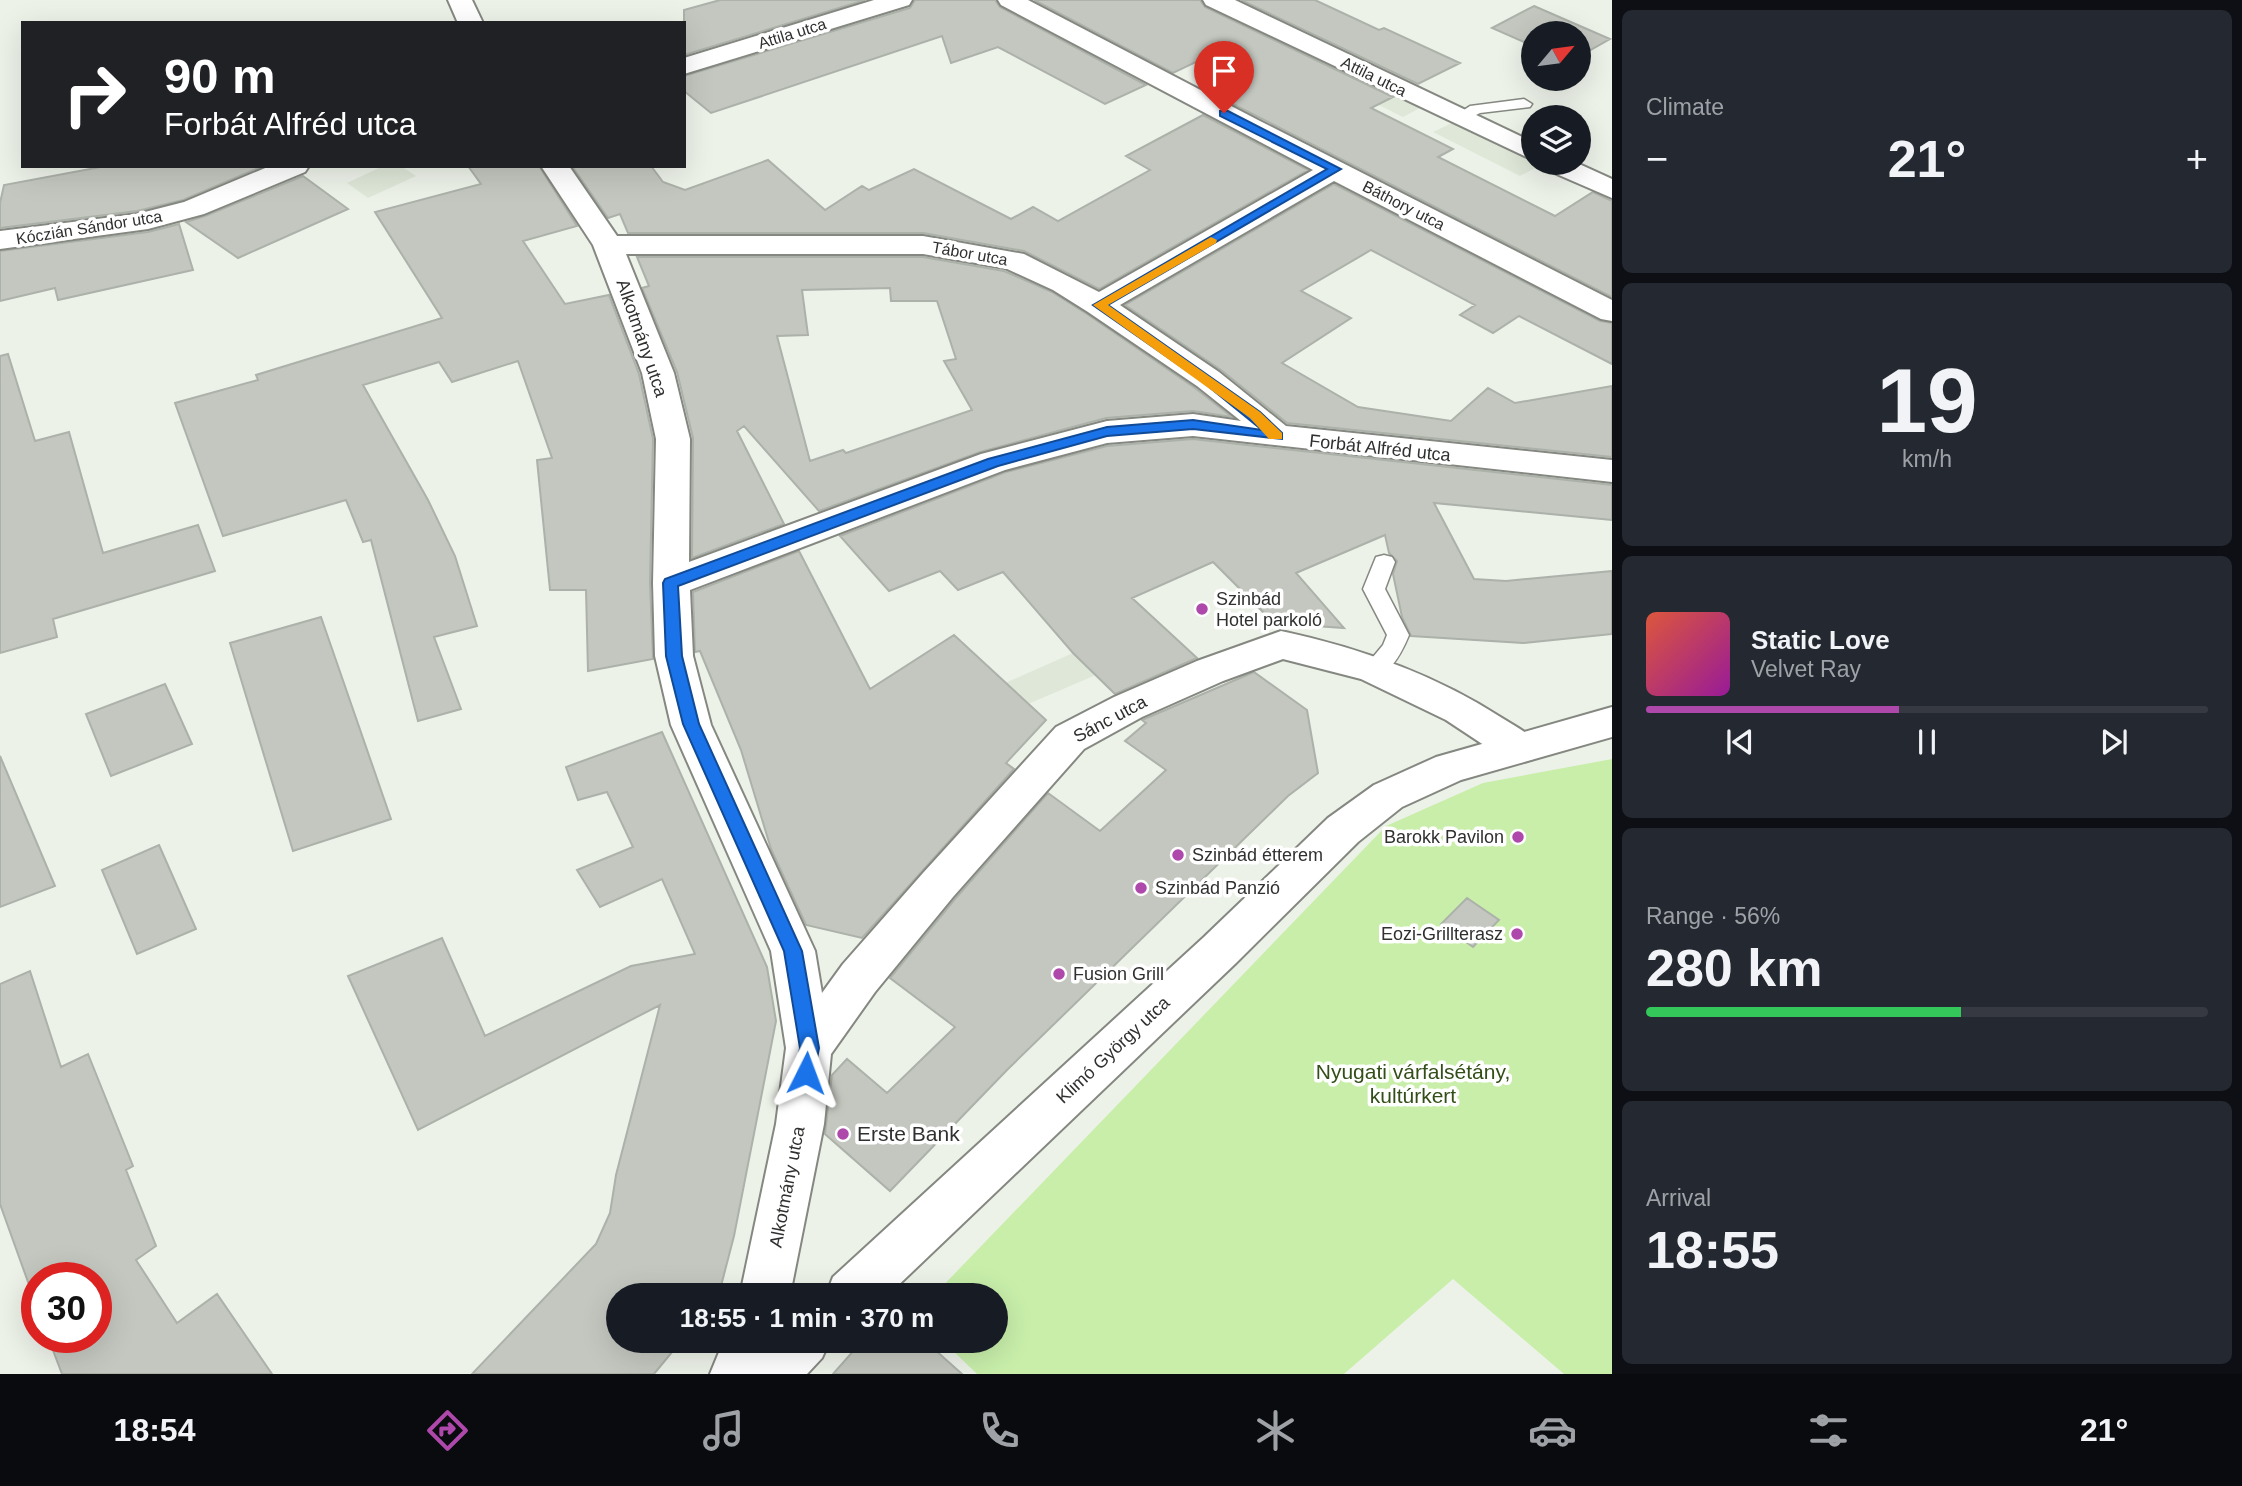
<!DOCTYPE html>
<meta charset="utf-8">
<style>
body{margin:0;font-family:Arial,sans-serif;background:#242831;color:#f1f3f6;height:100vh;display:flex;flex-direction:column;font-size:26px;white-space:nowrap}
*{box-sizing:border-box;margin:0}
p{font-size:23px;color:#9ea1a6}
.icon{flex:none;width:38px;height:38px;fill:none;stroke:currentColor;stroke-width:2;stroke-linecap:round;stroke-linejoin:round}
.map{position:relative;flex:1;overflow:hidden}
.drawer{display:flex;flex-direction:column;gap:10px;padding:10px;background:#0d0f14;width:630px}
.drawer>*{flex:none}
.banner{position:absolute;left:21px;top:21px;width:665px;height:147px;border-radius:0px;box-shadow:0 7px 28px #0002;background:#202124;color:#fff;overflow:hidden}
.needle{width:46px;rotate:61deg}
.buttons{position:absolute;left:1521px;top:21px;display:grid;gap:14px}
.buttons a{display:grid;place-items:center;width:70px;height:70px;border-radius:50%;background:#171b24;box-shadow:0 7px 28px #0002;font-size:35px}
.speed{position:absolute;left:21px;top:1262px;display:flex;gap:14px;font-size:35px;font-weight:700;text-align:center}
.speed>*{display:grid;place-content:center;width:91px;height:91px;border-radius:50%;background:#171b24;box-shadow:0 7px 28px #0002;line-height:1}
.speed .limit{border:10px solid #d22;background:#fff;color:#111}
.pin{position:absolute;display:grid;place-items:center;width:60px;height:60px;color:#fff;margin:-72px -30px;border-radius:50% 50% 50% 0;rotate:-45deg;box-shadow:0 0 7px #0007}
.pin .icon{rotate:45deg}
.me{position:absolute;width:77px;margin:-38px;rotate:3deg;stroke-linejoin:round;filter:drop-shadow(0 0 5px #0008)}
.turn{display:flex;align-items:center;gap:24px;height:147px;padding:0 28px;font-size:32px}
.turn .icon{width:91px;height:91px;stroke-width:2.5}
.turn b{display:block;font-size:49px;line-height:60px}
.big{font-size:52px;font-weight:600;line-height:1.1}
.drawer .tile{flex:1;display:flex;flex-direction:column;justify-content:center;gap:10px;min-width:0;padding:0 24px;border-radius:10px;background:#242831}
.drawer .dial{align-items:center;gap:0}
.dial b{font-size:91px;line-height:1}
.song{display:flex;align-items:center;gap:21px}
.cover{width:84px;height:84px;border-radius:10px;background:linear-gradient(135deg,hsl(10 70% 55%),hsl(300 70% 35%))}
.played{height:7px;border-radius:4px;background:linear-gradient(90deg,#af48ab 45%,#363941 45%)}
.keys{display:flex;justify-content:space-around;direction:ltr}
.heat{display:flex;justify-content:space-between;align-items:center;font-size:38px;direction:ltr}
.charge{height:10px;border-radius:5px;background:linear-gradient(90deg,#34c759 56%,#363941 0)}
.trip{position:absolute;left:606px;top:1283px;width:402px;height:70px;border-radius:35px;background:#171b24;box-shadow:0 7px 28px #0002;font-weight:600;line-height:70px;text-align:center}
.tab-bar{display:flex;height:112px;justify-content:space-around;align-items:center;background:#090b0e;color:#9ea1a6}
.tab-bar .icon{width:49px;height:49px}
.tab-bar .on{color:#af48ab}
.tab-bar b{font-size:32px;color:#f1f3f6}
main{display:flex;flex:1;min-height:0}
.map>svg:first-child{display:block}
</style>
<main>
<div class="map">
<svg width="1612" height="1374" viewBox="0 0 1612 1374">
<rect width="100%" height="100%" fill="#edf2e9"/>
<!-- built -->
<path fill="#dee7d8" d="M1167,0H1203L1422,107L1403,117Z
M1452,123L1539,166L1520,176L1433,132Z
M383,166H401L416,176L368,198L347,183Z
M1073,653L1096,675L1028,704L1005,683Z"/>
<!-- green -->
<path fill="#c8eeaa" d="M1612,759V1374H1564L1453,1279L1344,1374H977L943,1341L996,1340V1295H934L1386,826L1483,783Z"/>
<!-- building -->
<path fill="#c3c7bf" stroke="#acb1a9" stroke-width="2" fill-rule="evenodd" d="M720,0H865L684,55V10Z
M915,0H995L1000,7L1146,85L1105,104L998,47L951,63L942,36L711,113L684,91V76L910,8Z
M1034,0H1200L1205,7L1393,97L1371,108L1453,149L1438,157L1555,216L1593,192L1612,201V297L1221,98L1202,59L1173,73Z
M1241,0H1315L1379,30L1384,28L1460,63L1418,84Z
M1534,6L1610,39L1578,57V33H1533V46L1492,28Z
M1203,115L1308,170L1099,289L1024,251L923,233H628L620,214L608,218L572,166H651L663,182L685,190L768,160L825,210L862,186L869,190L914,169L1011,219L1033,207L1058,221L1150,170L1126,156Z
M106,166H263L183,200L137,211L0,228V203L4,185Z
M468,166H539L577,226L523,241L565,304L609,295L639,374L653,439L650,583L653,659L588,671L586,590H550L537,460L552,458L518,361L452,382L439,362L363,385L428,500L455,556L477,626L434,637L461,709L418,721L371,540L363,542L346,500L223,536L175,403L258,380L256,375L442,318L375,212L481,184Z
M303,176L348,209L238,258L186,222L205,216Z
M1334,184L1600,321L1612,323V364L1519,316L1493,333L1460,315L1475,305L1371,250L1301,291L1351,318L1282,363L1358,407L1451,421L1488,388L1515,403L1612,386V457L1287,423L1221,370L1125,305Z
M179,224L193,270L58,300L55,288L0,301V251L148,232Z
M637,257H923L1004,271L1052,292L1087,314L1195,388L1232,417L1193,411L1106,418L980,452L819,511L744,426L737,431L784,524L692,558L693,438L677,372L642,288L649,286ZM890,288L891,301H937L956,359L944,361L972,410L846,453L843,450L810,461L777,336L808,335L802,290Z
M8,354L35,441L69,432L103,553L198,525L215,571L53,619L57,637L0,653V356Z
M1193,439L1612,485V520L1434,503L1474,579L1506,581L1612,571V634L1523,643L1411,636L1402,617L1393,574L1397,561L1389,553L1385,535L1296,573L1344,628L1274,623L1213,562L1132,598L1197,658L1115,694L1073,653L1003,572L958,590L940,571L889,591L840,536L1006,472L1107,446Z
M799,551L870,689L954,635L1046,720L1006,763L1014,769L862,938L806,925L771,849L741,750L700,651L695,652L693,592Z
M321,617L391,819L293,851L230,643Z
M1254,672L1307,710L1318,773L1288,796L1007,1070L890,1191L825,1134L832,1075L847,1059L887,1093L955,1027L890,978L955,899L1048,793L1100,831L1166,770L1125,741L1146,723L1142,720Z
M165,684L192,744L111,776L86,714Z
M662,732L767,967L776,1021L734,1236L721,1286L716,1295H618V1340H682L654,1374H472L596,1244L610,1213L616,1175L660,1005L418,1130L348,976L442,938L485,1036L631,966L695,954L662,879L600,907L577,870L633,847L607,792L578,800L566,767Z
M0,756L55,886L0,907Z
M159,845L196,929L137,954L102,870Z
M1467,898L1499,920L1473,947L1441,924Z
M30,971L61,1067L88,1054L133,1166L126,1170L156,1246L136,1260L177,1323L217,1294L272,1374H62L48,1337H96V1278H37V1307L0,1204V984Z
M863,1340H924L962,1374H833Z"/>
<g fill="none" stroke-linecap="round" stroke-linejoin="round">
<defs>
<path id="service" d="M1524,99L1532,104L1530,107L1480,113L1460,123L1452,118L1470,106Z
M1384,555L1392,557L1395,562L1385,589L1409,635C1402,652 1388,682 1366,675L1363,669L1383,645L1387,635L1363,589L1376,557Z"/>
<path id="minor" d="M448,0H472L483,23H458Z
M874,0H912L909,5L684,74V58Z
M998,0H1028L1258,120L1612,300V321L1601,319L1334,181L1120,305L1219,372L1286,426L1612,460V482L1193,436L1107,443L1005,470L690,590L693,656L711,725L815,951L822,993L843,964L923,873L1056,727L1114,697L1197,661L1281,631C1360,648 1434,674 1502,718C1516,727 1531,733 1539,748L1533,759L1519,763L1505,759L1446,720L1361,679L1283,659L1223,681L1142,717L1084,749L953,897L875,992L831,1054L824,1124L790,1295H740L776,1124L786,1048L771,951L671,725L655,656L653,583L656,439L642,373L593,245L541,166H569L617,236H923L1024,254L1099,292L1313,170L1001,5ZM626,254H923L1005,268L1053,290L1088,312L1197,386L1241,421L1193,414L1107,421L981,454L689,562L690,439L674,373Z
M1203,0H1235L1533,142V160L1206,5Z
M1541,163H1577L1612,179V198L1545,169Z
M270,166H309L305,172L204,214L148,229L0,249V231L137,214L184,202Z
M724,1340H777L763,1374H710Z"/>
<path id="tertiary" d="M1612,707V737L1461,780L1402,807L1358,842L1236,963L888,1295H826L833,1277L1204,937L1328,818L1374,785L1436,757Z
M767,1340H830L822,1358L807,1374H744L751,1355Z"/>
</defs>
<!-- service casing -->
<use href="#service" stroke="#848881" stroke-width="3"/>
<!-- minor casing -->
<use href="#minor" stroke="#848881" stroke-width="4"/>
<!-- tertiary casing -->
<use href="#tertiary" stroke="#848881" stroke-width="4"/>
<!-- service -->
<use href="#service" fill="#fff" fill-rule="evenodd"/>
<!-- minor -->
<use href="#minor" fill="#fff" fill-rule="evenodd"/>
<!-- tertiary -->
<use href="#tertiary" fill="#fff" fill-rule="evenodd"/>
</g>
<!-- route -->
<path fill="#1a73e8" stroke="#114b97" stroke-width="2" d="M1220,111H1228L1341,169L1108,305L1260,412L1282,433V439L1193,429L1107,436L998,466L678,586L682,656L699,724L802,951L819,1048L813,1079L806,1082L799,1079L796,1073L800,1048L784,951L683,724L666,656L663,583L665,579L988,459L1107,427L1193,420L1262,430L1203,382L1093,305L1327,169L1220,116Z"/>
<!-- slow -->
<path fill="#f59e0b" d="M1211,237L1217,240L1216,243L1108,305L1260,412L1282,433V439H1269L1250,418L1093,305Z"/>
<!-- markers -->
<g fill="#af48ab" stroke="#fff" stroke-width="2.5">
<circle cx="1202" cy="609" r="7"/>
<circle cx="1518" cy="837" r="7"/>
<circle cx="1178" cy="855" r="7"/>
<circle cx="1141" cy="888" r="7"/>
<circle cx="1517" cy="934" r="7"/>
<circle cx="1059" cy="974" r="7"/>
<circle cx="843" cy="1134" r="7"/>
</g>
<g text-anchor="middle" stroke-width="7" stroke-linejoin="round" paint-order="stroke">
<!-- far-street labels -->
<g font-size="16" fill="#2f312e" stroke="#fff">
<text transform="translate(792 33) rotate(-17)" y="6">Attila utca</text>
<text transform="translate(1374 76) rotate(26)" y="6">Attila utca</text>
<text transform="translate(1404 205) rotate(27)" y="6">Báthory utca</text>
<text transform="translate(89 227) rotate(-9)" y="6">Kóczián Sándor utca</text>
<text transform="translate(970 253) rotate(10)" y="6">Tábor utca</text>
</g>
<!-- street labels -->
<g font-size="18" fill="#2f312e" stroke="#fff">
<text transform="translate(642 338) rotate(71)" y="6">Alkotmány utca</text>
<text transform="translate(1380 448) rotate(6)" y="6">Forbát Alfréd utca</text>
<text transform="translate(1110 719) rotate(-28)" y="6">Sánc utca</text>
<text transform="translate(1113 1050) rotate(-43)" y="6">Klimó György utca</text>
<text transform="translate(787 1187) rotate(-79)" y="6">Alkotmány utca</text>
</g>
<!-- poi labels -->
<g font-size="18" fill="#2f312e" stroke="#fff" text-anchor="start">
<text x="1216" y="605">Szinbád<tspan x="1216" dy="21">Hotel parkoló</tspan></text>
<text x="1504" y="843" text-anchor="end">Barokk Pavilon</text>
<text x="1192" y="861">Szinbád étterem</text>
<text x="1155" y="894">Szinbád Panzió</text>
<text x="1503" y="940" text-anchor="end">Eozi-Grillterasz</text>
<text x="1073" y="980">Fusion Grill</text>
</g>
<!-- near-park labels -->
<g font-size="21" fill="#334e18" stroke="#fff">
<text x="1413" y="1079">Nyugati várfalsétány,<tspan x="1413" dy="24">kultúrkert</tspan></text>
</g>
<!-- near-poi labels -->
<g font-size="21" fill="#2f312e" stroke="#fff" text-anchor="start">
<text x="857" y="1141">Erste Bank</text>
</g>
</g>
</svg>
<div class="buttons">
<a><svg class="needle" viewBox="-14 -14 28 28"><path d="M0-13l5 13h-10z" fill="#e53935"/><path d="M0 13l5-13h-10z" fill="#9ea1a6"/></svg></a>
<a><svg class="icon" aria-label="layers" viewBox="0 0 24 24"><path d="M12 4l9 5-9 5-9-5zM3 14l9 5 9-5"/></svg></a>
</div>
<div class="speed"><div class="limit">30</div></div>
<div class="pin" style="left:1224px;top:113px;background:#d93025"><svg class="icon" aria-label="arrive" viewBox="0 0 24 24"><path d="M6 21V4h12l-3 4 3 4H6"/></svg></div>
<svg class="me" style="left:806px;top:1073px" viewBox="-20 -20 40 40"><path d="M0-17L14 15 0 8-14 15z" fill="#1a73e8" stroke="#fff" stroke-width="4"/></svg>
<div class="trip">18:55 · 1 min · 370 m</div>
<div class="banner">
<div class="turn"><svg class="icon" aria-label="right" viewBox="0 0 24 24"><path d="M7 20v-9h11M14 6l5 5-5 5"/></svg><div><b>90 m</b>Forbát Alfréd utca</div></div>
</div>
</div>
<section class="drawer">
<div class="tile"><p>Climate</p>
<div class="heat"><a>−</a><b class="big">21°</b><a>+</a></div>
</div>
<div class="tile dial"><b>19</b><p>km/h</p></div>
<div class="tile">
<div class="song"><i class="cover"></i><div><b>Static Love</b><p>Velvet Ray</p></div></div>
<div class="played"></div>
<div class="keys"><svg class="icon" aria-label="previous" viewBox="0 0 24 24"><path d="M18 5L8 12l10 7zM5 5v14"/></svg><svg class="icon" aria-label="pause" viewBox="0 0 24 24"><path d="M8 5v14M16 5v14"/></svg><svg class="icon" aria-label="next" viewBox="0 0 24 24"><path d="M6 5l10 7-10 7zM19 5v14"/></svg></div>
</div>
<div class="tile"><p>Range · 56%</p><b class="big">280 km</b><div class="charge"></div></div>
<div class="tile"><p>Arrival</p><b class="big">18:55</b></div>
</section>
</main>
<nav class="tab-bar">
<b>18:54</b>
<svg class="icon on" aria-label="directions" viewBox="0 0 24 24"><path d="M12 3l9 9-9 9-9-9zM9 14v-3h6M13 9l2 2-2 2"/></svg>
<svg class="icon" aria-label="music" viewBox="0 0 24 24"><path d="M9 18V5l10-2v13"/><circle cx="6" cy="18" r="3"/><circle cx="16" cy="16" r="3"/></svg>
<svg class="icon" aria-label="phone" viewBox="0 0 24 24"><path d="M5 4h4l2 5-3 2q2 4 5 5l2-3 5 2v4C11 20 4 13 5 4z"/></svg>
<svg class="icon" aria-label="climate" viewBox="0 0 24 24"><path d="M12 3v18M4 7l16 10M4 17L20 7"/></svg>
<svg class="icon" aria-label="car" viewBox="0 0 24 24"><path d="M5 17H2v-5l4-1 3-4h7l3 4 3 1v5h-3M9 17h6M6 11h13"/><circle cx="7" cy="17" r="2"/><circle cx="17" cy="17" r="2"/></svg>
<svg class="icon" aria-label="filters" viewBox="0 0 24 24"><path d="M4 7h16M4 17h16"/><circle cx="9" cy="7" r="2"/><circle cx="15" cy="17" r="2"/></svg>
<b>21°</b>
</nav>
